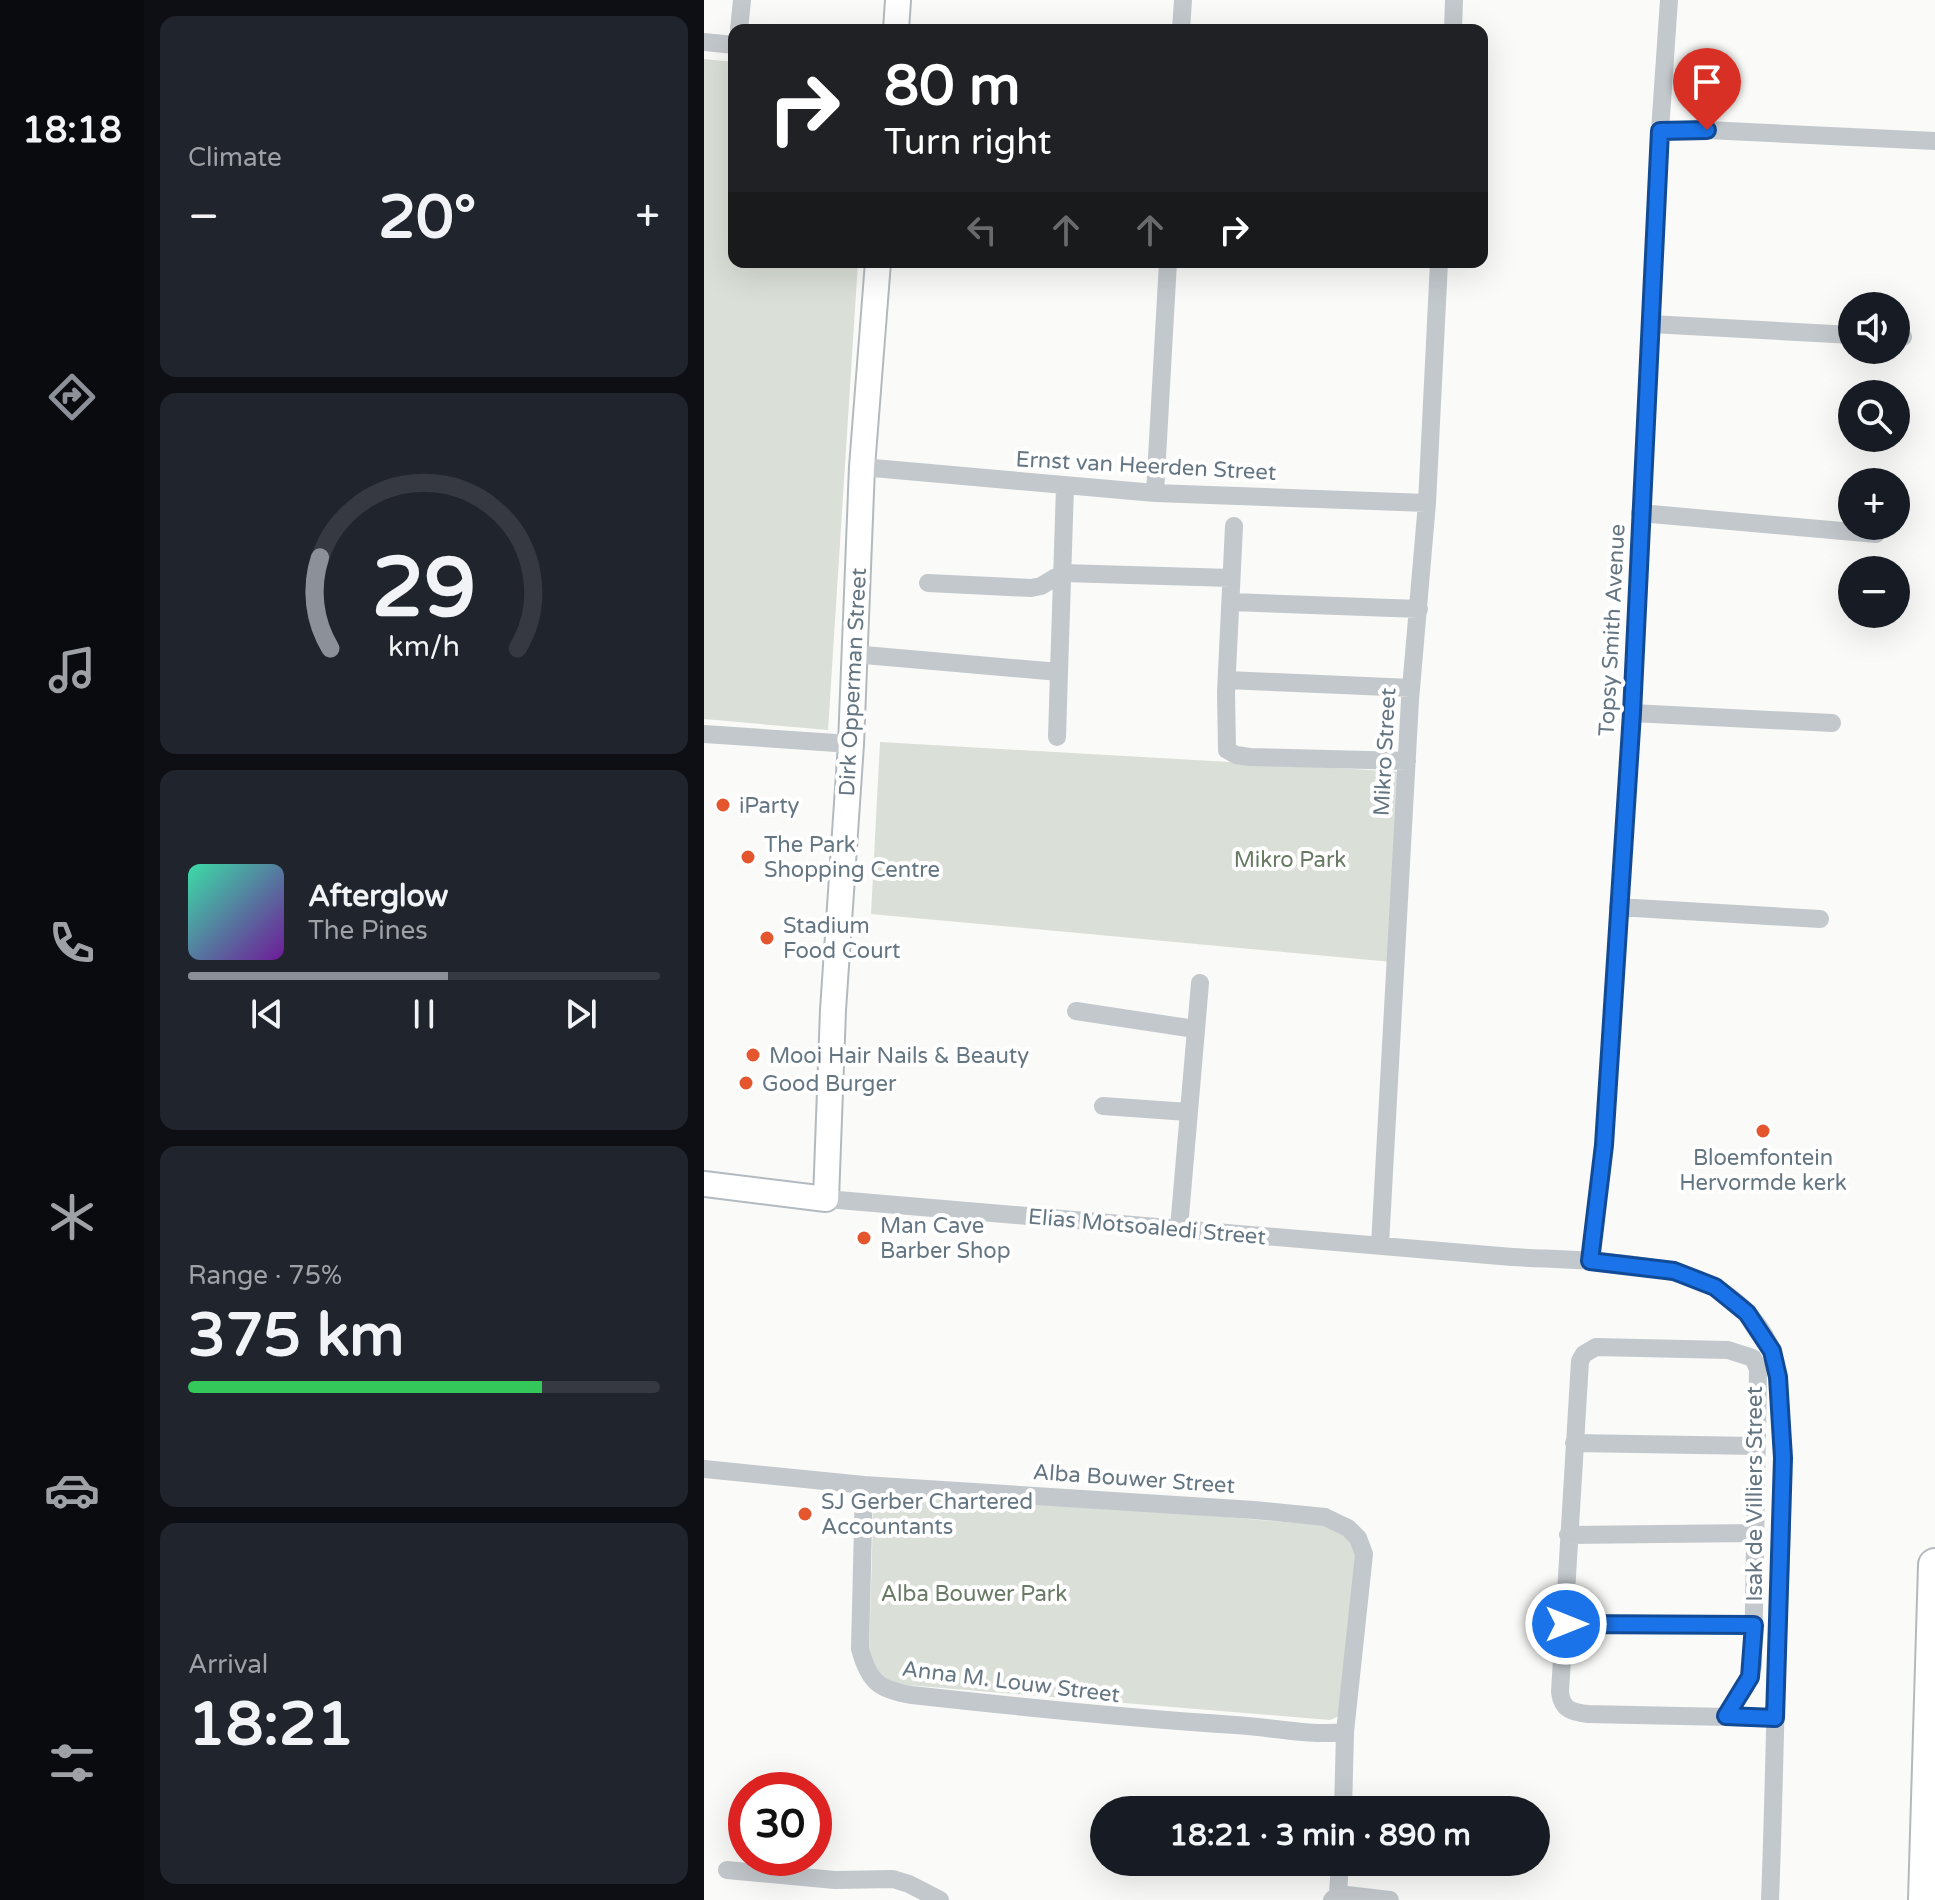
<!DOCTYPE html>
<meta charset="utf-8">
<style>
body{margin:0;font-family:"Varela Round",sans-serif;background:#20242c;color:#f1f3f6;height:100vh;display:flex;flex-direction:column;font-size:30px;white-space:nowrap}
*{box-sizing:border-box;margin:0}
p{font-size:26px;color:#9ea1a6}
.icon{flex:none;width:44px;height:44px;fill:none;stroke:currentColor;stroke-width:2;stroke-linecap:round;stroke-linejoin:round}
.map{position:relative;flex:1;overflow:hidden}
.sheet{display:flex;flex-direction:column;gap:16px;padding:16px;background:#0d0f14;width:560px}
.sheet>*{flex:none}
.banner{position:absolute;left:24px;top:24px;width:760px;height:244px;border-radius:16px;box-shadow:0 8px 32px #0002;background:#202124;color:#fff;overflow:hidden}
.buttons{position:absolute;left:1134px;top:292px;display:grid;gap:16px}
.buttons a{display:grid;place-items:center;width:72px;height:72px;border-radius:50%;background:#171b24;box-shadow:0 8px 32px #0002;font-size:40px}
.speed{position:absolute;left:24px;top:1772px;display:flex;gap:16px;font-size:40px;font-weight:700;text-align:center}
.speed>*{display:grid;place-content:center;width:104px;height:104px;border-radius:50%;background:#171b24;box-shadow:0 8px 32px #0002;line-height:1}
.speed .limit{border:12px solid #d22;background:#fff;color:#111}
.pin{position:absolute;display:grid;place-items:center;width:68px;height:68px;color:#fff;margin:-82px -34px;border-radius:50% 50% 50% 0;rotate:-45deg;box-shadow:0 0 8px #0007}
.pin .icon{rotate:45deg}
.me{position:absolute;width:88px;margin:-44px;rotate:90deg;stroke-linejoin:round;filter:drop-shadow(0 0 6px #0008)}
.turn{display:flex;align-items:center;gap:28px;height:168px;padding:0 24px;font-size:36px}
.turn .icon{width:104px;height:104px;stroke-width:2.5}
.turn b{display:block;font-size:56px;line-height:68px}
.lanes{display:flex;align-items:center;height:76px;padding:0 24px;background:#0003;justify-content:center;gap:40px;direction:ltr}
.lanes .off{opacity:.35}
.big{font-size:60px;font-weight:700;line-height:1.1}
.sheet .tile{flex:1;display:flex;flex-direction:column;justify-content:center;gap:12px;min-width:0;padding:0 28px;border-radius:16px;background:#20242c}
.sheet .dial{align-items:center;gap:0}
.dial svg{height:208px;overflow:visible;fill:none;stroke:#363941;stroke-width:7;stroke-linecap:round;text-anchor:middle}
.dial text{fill:#f1f3f6;stroke:none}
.song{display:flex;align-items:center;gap:24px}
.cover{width:96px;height:96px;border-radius:12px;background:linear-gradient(135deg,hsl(160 70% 55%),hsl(280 70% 35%))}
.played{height:8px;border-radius:4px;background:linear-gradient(90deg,#8c9099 55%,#363941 55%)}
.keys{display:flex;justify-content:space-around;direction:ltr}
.heat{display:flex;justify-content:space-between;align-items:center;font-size:44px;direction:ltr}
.charge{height:12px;border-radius:6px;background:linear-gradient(90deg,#34c759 75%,#363941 0)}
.trip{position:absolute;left:386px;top:1796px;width:460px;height:80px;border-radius:40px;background:#171b24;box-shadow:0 8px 32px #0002;font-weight:700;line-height:80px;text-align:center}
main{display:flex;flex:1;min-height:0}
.menu{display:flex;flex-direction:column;width:144px;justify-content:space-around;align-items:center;background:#090b0e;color:#9ea1a6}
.menu .icon{width:56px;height:56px}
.menu .on{color:#8c9099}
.menu b{font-size:36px;color:#f1f3f6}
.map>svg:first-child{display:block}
</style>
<main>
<nav class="menu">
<b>18:18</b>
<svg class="icon on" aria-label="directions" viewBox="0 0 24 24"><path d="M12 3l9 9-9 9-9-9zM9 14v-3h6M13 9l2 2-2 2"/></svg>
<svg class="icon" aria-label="music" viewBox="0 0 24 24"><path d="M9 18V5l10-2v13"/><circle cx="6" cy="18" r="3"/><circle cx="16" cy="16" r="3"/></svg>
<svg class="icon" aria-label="phone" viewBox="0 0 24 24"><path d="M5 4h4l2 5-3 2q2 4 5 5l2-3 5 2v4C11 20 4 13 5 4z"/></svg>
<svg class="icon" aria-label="climate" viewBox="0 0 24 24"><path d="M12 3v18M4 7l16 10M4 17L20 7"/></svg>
<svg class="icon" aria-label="car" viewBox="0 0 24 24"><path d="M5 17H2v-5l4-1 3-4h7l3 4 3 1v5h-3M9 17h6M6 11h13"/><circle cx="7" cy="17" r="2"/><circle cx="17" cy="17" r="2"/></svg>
<svg class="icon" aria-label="filters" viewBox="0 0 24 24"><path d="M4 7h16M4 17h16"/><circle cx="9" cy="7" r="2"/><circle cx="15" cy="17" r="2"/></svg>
</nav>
<section class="sheet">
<div class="tile"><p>Climate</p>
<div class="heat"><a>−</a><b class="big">20°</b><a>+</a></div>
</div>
<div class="tile dial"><svg viewBox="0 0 100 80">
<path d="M14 69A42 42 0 1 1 86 69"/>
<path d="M14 69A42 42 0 0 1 10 34" stroke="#8c9099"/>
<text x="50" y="56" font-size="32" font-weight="700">29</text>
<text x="50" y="72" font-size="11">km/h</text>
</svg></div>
<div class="tile">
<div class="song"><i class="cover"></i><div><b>Afterglow</b><p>The Pines</p></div></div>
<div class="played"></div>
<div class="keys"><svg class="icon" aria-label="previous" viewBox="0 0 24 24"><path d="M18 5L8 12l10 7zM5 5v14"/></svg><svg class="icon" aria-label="pause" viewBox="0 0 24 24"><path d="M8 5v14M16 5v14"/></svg><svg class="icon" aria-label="next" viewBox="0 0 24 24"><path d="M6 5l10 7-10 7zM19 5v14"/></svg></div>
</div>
<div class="tile"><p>Range · 75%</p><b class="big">375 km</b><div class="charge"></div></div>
<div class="tile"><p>Arrival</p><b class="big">18:21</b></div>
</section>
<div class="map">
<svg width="1231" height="1900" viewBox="0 0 1231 1900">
<rect width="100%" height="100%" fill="#fafaf8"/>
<!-- green -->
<path fill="#dadfd7" d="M0,59L30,62V262H154L124,730L0,719Z
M176,742L700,772L688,962L167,914Z
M170,1487L628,1526L646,1537L655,1551L643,1713L626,1720L191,1684L176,1675L165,1654Z"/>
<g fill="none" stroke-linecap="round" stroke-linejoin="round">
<defs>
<path id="secondary" d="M192,30L194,0
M0,1184L122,1199L129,1010L147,744L158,467L174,262"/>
<path id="highway" d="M1221,1900L1231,1565"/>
</defs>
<!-- secondary casing -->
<use href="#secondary" stroke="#b3babf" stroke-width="28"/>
<!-- highway casing -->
<use href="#highway" stroke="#b4b9bd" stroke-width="36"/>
<!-- street -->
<path stroke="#c3c8cc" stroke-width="18" d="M35,30L38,0
M477,30L479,0
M749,30L750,0
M0,42L30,45
M956,131L1003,130L1231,141
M947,324L1148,335
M1192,336L1199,337
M158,467L451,493L723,503
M451,493L464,262
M936,513L1172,534
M530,526L522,692L523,750L532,755L546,757L703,761
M224,583L327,588L337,586L359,573L527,578
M527,602L715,609
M149,654L355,672L353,737
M355,672L361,487
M523,680L707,688
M928,713L1128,723
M0,734L147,744
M914,907L1116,919
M372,1011L491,1029
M399,1106L484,1112
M122,1199L808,1257C872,1261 974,1258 1026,1297C1044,1310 1063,1333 1069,1355C1076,1378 1076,1403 1077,1427C1080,1485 1078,1544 1075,1603C1071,1702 1070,1801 1066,1900
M475,1228L496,983
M676,1245L706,700L723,503L735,262
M886,1261L900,1145L928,713L956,131L965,0
M870,1443L1053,1446
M0,1469L160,1485L550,1510L621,1517L644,1528L654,1538L660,1554L641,1732L639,1810
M160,1485L156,1649C165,1682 175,1690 208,1695C316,1707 423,1718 531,1725C567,1727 604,1736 641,1732
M864,1535L1051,1533
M862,1624L1050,1625
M1022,1716L1042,1686L1049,1666L1054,1369L1049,1358L1024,1350L892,1347L880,1354L876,1361L856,1692C858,1710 868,1712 884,1714L1071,1718
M23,1870L131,1880L189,1879L205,1884L236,1900
M634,1894L686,1900
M628,1900L634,1894L636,1862"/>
<!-- secondary -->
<use href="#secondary" stroke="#fff" stroke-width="24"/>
<!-- highway -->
<use href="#highway" stroke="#fff" stroke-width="32"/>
</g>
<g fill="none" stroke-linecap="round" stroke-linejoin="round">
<defs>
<path id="route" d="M862,1624L1050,1625L1046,1677L1022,1716L1071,1718L1079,1458L1074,1377L1068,1351L1043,1313L1011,1287L970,1271L886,1261L900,1145L928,713L956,131L1003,130"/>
</defs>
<!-- route casing -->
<use href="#route" stroke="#114b97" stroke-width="20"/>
<!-- route -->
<use href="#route" stroke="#1a73e8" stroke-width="14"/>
</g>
<!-- markers -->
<g fill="#e4572e" stroke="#fff" stroke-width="3">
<circle cx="19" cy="805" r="8"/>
<circle cx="44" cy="857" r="8"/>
<circle cx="63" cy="938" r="8"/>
<circle cx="49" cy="1055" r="8"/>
<circle cx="42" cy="1083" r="8"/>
<circle cx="1059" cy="1131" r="8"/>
<circle cx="160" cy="1238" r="8"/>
<circle cx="101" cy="1514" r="8"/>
</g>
<g text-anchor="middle" stroke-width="8" stroke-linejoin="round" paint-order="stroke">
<!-- street labels -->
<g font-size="22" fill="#657683" stroke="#fff">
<text transform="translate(442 465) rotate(3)" y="8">Ernst van Heerden Street</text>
<text transform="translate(907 630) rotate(-87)" y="8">Topsy Smith Avenue</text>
<text transform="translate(148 682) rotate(-87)" y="8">Dirk Opperman Street</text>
<text transform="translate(680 752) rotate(-87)" y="8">Mikro Street</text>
<text transform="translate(443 1226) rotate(5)" y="8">Elias Motsoaledi Street</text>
<text transform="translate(430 1478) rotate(4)" y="8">Alba Bouwer Street</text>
<text transform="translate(1050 1494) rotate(-90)" y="8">Isak de Villiers Street</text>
<text transform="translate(307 1681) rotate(7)" y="8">Anna M. Louw Street</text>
</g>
<!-- poi labels -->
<g font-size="22" fill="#657683" stroke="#fff" text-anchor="start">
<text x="35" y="813">iParty</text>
<text x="60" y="852">The Park<tspan x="60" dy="25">Shopping Centre</tspan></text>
<text x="79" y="933">Stadium<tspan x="79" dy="25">Food Court</tspan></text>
<text x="65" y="1063">Mooi Hair Nails &amp; Beauty</text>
<text x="58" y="1091">Good Burger</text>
<text x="1059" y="1165" text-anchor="middle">Bloemfontein<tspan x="1059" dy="25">Hervormde kerk</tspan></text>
<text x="176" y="1233">Man Cave<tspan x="176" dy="25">Barber Shop</tspan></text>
<text x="117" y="1509">SJ Gerber Chartered<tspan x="117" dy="25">Accountants</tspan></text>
</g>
<!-- park labels -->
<g font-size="22" fill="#687a64" stroke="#fff">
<text x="586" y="867">Mikro Park</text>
<text x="270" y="1601">Alba Bouwer Park</text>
</g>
</g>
</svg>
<div class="buttons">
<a><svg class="icon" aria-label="sound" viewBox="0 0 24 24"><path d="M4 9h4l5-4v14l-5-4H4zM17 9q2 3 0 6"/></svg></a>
<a><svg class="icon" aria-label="search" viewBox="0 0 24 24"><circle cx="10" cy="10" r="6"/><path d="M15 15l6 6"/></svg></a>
<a>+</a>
<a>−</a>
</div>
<div class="speed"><div class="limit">30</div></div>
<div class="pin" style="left:1003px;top:130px;background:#d93025"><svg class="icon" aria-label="arrive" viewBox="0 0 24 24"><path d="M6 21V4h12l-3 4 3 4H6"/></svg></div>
<svg class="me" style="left:862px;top:1624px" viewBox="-20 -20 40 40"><circle r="17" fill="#1a73e8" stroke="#fff" stroke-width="3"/><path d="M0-11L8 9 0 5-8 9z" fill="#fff"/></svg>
<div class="trip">18:21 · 3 min · 890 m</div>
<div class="banner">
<div class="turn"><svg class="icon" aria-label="right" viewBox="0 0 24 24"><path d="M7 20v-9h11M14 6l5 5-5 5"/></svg><div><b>80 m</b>Turn right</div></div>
<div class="lanes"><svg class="icon off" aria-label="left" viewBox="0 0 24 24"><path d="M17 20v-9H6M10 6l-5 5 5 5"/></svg><svg class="icon off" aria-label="ahead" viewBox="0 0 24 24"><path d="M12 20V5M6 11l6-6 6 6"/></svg><svg class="icon off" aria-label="ahead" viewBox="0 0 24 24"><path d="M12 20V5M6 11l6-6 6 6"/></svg><svg class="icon" aria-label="right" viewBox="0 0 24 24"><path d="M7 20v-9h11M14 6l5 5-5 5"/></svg></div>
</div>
</div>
</main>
